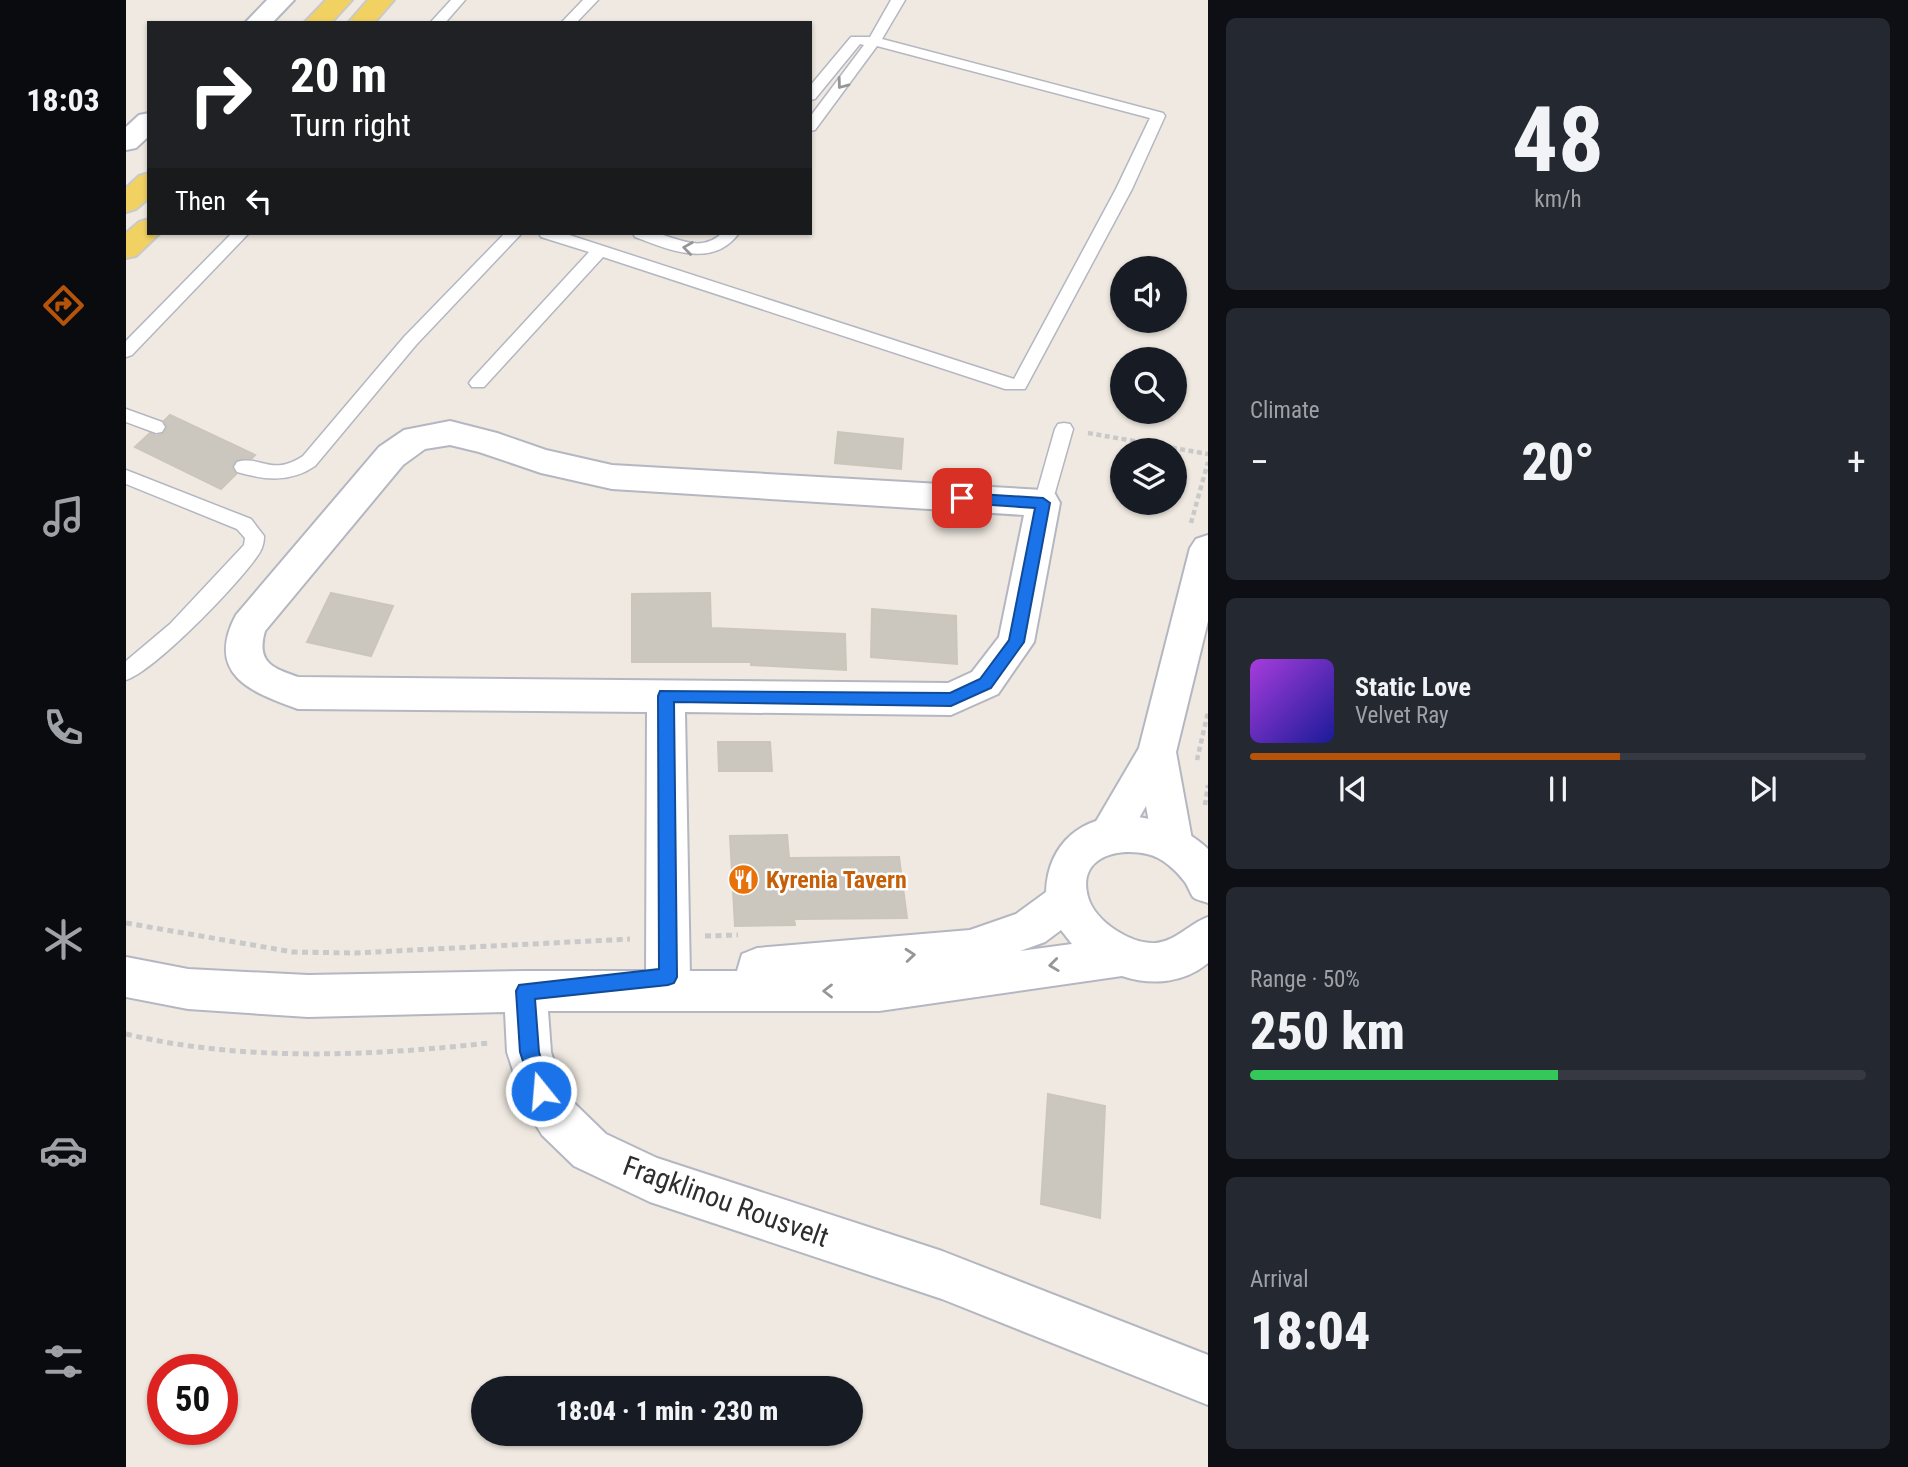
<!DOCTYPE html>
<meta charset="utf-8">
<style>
body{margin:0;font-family:"Roboto Condensed",sans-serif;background:#242831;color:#f1f3f6;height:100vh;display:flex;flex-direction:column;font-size:26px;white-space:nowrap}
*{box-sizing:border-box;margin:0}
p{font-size:23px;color:#9ea1a6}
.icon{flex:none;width:38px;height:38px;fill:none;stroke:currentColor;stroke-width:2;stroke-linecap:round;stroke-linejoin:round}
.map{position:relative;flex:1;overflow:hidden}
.side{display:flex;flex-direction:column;gap:18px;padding:18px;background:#0d0f14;width:700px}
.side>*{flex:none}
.hud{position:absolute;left:21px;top:21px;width:665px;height:214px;border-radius:0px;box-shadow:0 2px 5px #0004;background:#202124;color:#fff;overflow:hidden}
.fabs{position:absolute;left:984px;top:256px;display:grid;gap:14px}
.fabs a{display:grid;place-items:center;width:77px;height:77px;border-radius:50%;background:#171b24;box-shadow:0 2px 5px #0004;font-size:35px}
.speed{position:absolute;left:21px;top:1354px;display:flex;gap:14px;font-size:35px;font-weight:700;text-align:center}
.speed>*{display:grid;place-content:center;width:91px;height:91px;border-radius:50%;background:#171b24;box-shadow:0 2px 5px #0004;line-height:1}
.speed .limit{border:10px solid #d22;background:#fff;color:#111}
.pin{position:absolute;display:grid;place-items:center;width:60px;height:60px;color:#fff;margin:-30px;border-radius:14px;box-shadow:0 4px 10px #0006}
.me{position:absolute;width:77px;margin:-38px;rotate:343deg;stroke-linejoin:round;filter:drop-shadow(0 0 5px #0008)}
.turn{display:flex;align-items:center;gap:24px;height:147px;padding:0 28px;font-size:32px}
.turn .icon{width:91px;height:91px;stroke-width:2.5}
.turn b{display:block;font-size:49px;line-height:60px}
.then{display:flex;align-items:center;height:66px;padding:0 28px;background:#0003;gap:14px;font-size:26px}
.big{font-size:52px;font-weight:800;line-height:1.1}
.side .tile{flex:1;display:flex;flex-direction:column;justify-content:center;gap:10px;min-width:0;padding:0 24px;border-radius:10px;background:#242831}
.side .dial{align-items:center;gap:0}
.dial b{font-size:91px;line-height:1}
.song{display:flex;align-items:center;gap:21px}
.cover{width:84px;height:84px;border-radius:10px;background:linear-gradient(135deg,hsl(280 70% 55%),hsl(240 70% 35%))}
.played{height:7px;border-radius:4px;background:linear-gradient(90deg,#b45309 60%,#363941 60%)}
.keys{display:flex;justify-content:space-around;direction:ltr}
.heat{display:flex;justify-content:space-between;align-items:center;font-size:38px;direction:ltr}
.charge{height:10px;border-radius:5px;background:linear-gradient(90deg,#34c759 50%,#363941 0)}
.trip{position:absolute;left:345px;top:1376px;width:392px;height:70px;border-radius:35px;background:#171b24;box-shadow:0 2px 5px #0004;font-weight:800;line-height:70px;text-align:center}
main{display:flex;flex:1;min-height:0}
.tab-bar{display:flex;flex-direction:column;width:126px;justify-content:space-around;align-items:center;background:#090b0e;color:#9ea1a6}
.tab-bar .icon{width:49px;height:49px}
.tab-bar .on{color:#b45309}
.tab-bar b{font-size:32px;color:#f1f3f6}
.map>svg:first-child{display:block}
</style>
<main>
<nav class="tab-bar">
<b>18:03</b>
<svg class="icon on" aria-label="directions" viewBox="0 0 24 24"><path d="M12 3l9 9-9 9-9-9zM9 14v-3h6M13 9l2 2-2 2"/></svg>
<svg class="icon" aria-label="music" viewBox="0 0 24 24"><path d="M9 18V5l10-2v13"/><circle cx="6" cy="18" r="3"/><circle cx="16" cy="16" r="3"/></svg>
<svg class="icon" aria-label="phone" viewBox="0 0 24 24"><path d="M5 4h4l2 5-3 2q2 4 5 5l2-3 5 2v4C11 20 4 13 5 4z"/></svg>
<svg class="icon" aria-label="climate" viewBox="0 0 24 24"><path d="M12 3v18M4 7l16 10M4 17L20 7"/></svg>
<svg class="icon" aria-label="car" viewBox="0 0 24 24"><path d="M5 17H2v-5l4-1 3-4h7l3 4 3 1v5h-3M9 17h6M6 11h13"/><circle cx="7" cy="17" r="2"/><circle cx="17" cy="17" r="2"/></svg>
<svg class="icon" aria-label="filters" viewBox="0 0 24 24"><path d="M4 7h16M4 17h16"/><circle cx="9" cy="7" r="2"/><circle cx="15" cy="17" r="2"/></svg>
</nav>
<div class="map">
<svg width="1082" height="1467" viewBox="0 0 1082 1467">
<rect width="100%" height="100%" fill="#efe9e1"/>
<!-- building -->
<path fill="#cbc7bf" stroke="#cbc5ba" stroke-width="2" d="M44,415L129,455L126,458L109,461L106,468L110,474L95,489L9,447L24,433L30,436L38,433L41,426L38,421Z
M712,432L777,439L775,469L709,463Z
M205,593L267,606L245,656L181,642Z
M584,593L585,628L719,634L720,670L625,665V662H506V594Z
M746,609L830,616L831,664L745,657Z
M592,742H644L646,771H593Z
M661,835L663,858L773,857L781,918L668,919L669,925L609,926L604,836Z
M922,1094L979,1106L974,1218L915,1204Z"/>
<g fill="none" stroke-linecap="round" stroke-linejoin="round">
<defs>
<path id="service" d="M325,0H339L319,23H304Z
M457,0H472L450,23H435Z
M765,0H779L756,39L1037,113L1039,116L1006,189L899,389H879L477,257L358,387H346L343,383L346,379L463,252L415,237L413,233H437L888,379L990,189L1024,118L751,46L689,130L684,131V117L738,45L734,44L689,99L684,100V86L725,37H744Z
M106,233H123L6,355L0,357V341Z
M379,233H396L290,345L189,466C164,483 139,480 111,472L108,467L111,462C135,455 146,477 177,456L278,337Z
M507,233C514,233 523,232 530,233C554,239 575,253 596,233H613C587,269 543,250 509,237Z
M0,409L36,422L39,427L36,432L30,433L0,422Z
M938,423L944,424L947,429L926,503L924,508H910L908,503L929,429L932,424Z
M0,470L125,519L138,536C138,541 137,547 134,552C118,579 29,671 0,680V661L44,624L118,545L119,538L111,529L0,484Z"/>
<path id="minor" d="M141,0H168L146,23H119Z
M23,113V136L10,148L0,150V127L13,115Z
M324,421L371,433L420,450L486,465L917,490L929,494L934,503L908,642L872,694L825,715L559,712L564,977L557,991L542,997L527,991L520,977L521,712L172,709C124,692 79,674 110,615L253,447L278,430ZM324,445L353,452L415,473L486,489L898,515L873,637L846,672L822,683L172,677C146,668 130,662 139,631L277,465L299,449Z
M1082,535V621L1050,752L1067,845L1061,858L1047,863L1033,858L1027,845L1020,806L996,848L982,853L968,848L962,835L1013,748L1064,548L1070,539Z"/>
<path id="secondary" d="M1005,816C1033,819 1061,829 1082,849V903C1078,901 1070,900 1067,897C1064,893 1062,886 1059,882C1050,870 1036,857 1021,854C990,847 951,858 962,897C969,922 1006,945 1030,943C1050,941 1063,924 1082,917V963C1058,983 1026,986 996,976L753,1011H422L425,1052L434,1081L448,1103L480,1134L531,1158L816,1251L1082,1355V1405L816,1299L524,1202L448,1166L416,1135L399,1107L381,1052L379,1012L182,1017L62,1009L0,997V957L62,969L182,975L399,971H611L616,954L631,948L844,930L890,914L920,892C922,842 957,815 1005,816ZM935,930L946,944L894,951L919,942Z"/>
<path id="primary" d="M200,0H226L205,23H178Z
M242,0H268L248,23H222Z
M23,173V198L10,209L0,212V188L13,176Z
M23,219V233H34L10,256L0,258V233L13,222Z"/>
</defs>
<!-- service casing -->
<use href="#service" stroke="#b4b7c1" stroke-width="3"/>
<!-- minor casing -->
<use href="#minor" stroke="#b4b7c1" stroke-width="4"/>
<!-- secondary casing -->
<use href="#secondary" stroke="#b4b7c1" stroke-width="4"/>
<!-- primary casing -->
<use href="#primary" stroke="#c9c9c9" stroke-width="4"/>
<!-- path-far1 -->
<path stroke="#c9c9c9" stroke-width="4.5" stroke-dasharray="5 3.5" stroke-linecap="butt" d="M962,433L1082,454
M1065,523L1082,462
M1071,760L1082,712
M1079,805L1082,785"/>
<!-- path -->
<path stroke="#c9c9c9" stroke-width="5" stroke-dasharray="6 4.5" stroke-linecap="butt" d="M0,923L167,952L229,953L504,939
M579,936L612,935
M0,1034C117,1062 244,1056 363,1043"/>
<!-- service -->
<use href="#service" fill="#fff" fill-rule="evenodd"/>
<!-- minor -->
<use href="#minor" fill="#fff" fill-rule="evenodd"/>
<!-- secondary -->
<use href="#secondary" fill="#fff" fill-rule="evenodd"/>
<!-- primary -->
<use href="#primary" fill="#f2d163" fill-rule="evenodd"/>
</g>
<!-- one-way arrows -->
<defs><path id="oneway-chevron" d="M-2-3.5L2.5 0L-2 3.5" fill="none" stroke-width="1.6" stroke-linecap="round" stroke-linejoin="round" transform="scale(1.75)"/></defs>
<g stroke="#969696">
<use href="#oneway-chevron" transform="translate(716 84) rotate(127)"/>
<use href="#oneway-chevron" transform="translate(562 248) rotate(-172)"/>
<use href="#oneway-chevron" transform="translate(784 955) rotate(-5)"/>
<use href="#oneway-chevron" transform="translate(928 965) rotate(173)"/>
<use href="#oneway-chevron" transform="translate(702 991) rotate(180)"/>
</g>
<!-- route -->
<path fill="#1a73e8" stroke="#114b97" stroke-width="2" d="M836,493L917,498L924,503L898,642L865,688L825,706L548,702L551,977L548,983L542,985L409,999L413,1052L425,1091L422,1098L415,1100L409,1098L394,1052L390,991L393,985L533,969L532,696L534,691L824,693L854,679L883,640L909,508L836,503L829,498Z"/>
<!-- icons -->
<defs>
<symbol id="restaurant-disc" viewBox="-11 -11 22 22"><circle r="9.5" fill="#e8710a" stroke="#fff"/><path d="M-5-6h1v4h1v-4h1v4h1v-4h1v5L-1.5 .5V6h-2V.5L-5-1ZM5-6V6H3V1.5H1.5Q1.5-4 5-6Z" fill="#fff"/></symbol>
</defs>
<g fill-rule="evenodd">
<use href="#restaurant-disc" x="600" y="862" width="35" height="35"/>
</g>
<g text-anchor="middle" stroke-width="5" stroke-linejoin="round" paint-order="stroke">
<!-- food labels -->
<g font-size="24" font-weight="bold" fill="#c56008" stroke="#fff" text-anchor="start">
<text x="640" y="888">Kyrenia Tavern</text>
</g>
<!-- near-street labels -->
<g font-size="28" fill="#2e2e2e" stroke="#fff">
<text transform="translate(600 1201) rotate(20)" y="10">Fragklinou Rousvelt</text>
</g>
</g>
</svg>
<div class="fabs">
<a><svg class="icon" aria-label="sound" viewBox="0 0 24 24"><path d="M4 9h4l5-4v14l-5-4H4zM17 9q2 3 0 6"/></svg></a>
<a><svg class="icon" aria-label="search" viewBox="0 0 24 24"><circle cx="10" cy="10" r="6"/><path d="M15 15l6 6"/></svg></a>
<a><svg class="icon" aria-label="layers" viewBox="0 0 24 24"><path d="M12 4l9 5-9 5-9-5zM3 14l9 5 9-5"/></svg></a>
</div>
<div class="speed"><div class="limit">50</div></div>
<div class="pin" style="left:836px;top:498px;background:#d93025"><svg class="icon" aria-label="arrive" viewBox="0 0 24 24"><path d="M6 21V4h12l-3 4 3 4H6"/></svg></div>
<svg class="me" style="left:415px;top:1091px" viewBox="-20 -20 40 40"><circle r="17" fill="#1a73e8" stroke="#fff" stroke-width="3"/><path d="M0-11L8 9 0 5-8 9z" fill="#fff"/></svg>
<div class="trip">18:04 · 1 min · 230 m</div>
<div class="hud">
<div class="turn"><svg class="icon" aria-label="right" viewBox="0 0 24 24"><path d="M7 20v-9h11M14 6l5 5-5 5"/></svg><div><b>20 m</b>Turn right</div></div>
<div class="then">Then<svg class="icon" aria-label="left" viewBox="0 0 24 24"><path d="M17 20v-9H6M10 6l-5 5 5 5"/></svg></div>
</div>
</div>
<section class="side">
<div class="tile dial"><b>48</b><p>km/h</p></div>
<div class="tile"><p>Climate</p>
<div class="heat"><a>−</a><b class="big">20°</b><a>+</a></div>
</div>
<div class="tile">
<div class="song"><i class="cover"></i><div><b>Static Love</b><p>Velvet Ray</p></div></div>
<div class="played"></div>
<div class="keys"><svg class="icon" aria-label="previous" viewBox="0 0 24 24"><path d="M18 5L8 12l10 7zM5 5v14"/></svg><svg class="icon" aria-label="pause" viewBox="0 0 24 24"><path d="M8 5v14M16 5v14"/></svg><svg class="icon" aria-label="next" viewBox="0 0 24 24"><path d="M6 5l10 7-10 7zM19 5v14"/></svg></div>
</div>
<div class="tile"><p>Range · 50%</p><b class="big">250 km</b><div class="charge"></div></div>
<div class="tile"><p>Arrival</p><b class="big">18:04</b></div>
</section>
</main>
